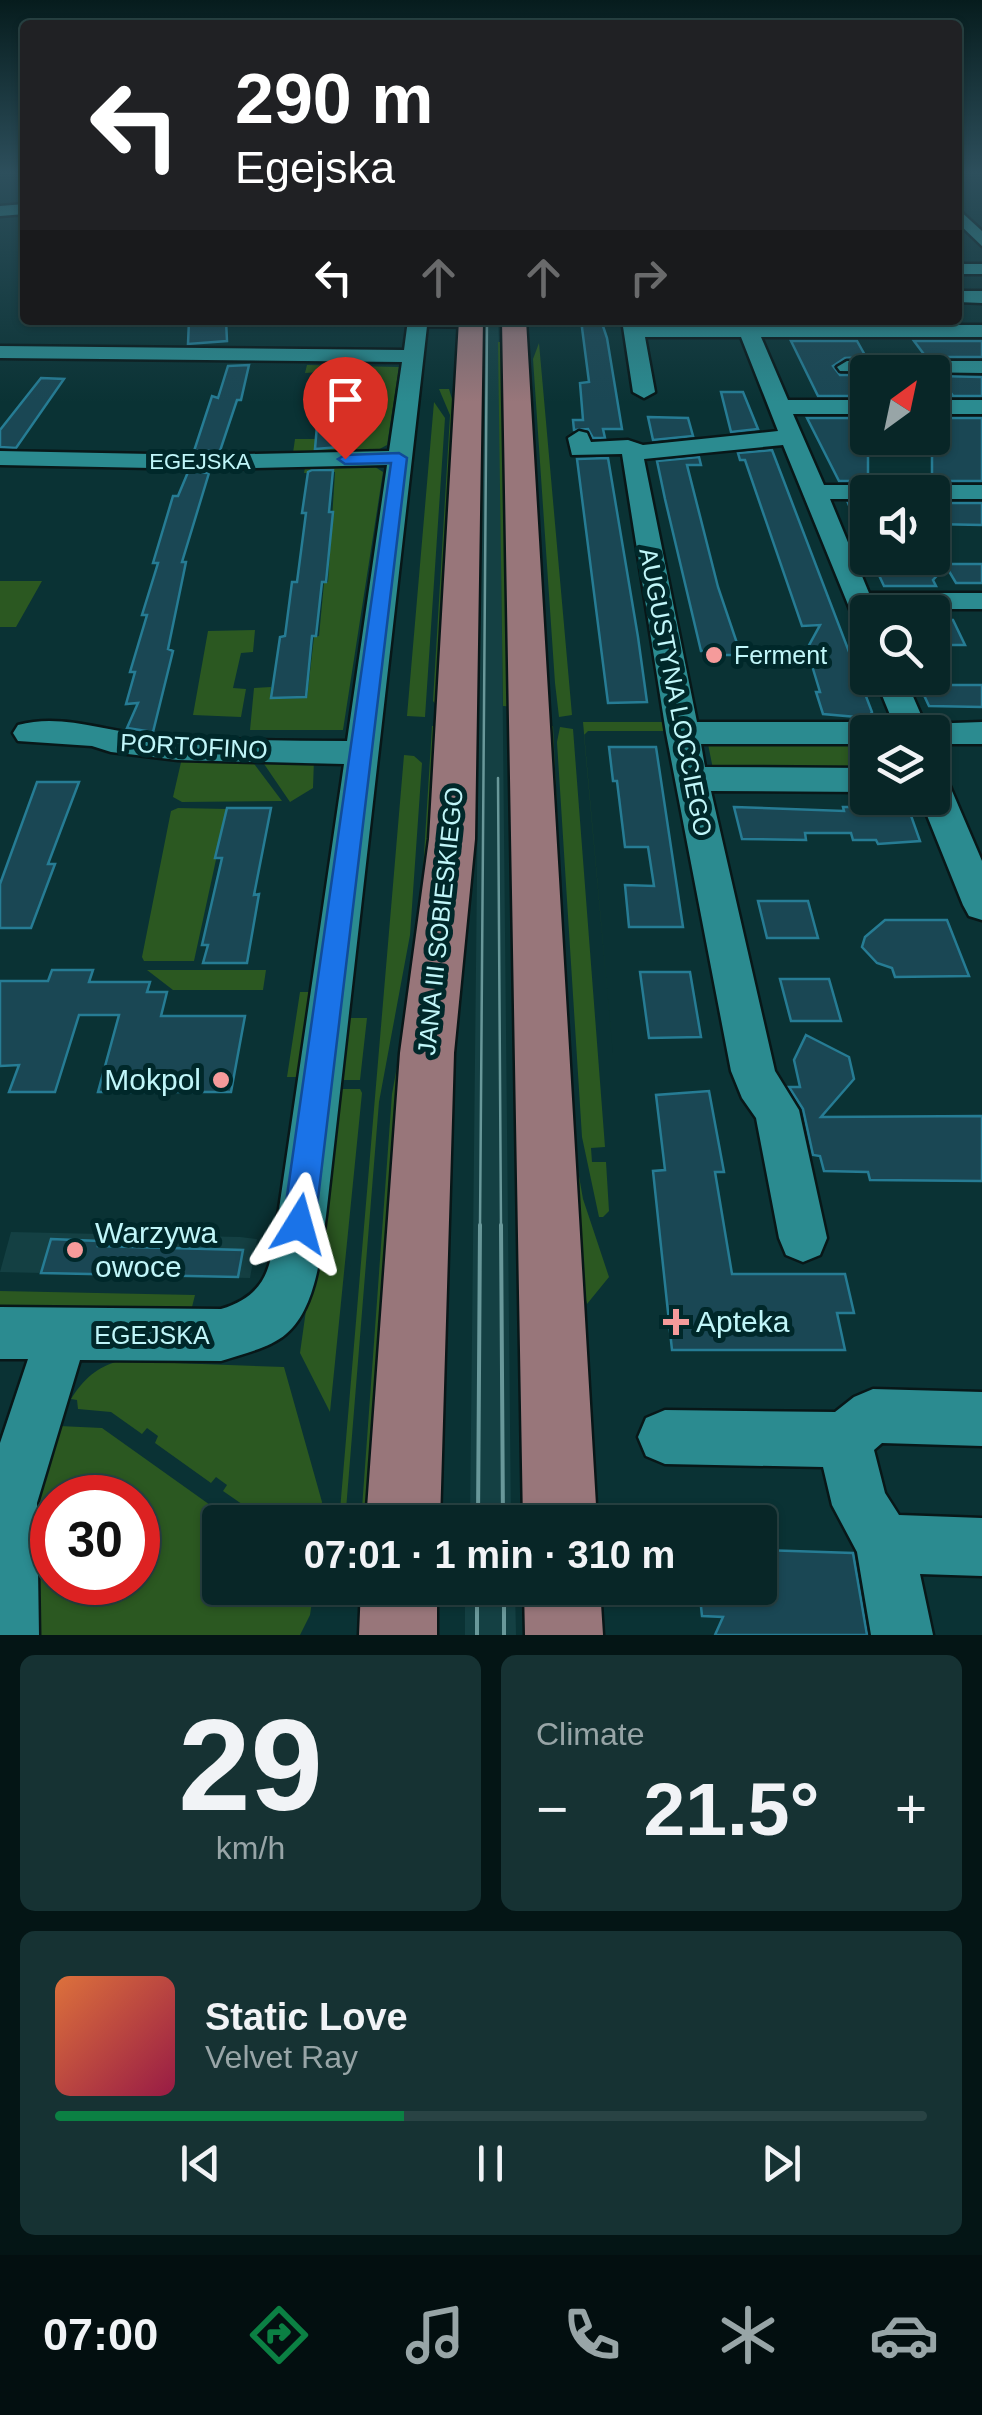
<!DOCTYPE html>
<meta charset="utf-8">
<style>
body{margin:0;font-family:Helvetica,sans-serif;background:#163233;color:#f1f3f6;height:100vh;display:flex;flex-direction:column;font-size:38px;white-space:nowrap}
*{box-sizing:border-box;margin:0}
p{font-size:32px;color:#98a5a7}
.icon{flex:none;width:55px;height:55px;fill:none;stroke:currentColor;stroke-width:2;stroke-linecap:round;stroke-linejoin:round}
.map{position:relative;height:1635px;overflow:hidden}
.drawer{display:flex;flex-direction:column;gap:20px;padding:20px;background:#041515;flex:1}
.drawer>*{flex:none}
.guide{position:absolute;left:20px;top:20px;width:942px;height:305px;border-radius:10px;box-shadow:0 2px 8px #0004,0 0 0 2px #294344;background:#202124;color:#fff;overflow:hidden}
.needle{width:65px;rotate:33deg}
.fabs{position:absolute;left:850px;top:355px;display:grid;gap:20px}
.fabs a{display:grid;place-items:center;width:100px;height:100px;border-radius:10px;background:#082627;box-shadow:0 2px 8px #0004,0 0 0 2px #294344;font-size:50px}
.speed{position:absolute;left:30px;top:1475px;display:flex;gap:20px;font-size:50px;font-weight:700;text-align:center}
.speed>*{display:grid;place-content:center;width:130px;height:130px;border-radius:50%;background:#082627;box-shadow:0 2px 8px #0004,0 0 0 2px #294344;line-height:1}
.speed .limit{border:15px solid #d22;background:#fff;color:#111}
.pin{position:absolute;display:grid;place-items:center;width:85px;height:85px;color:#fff;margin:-102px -42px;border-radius:50% 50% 50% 0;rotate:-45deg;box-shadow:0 0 10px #0007}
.pin .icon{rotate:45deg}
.me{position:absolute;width:110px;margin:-55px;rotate:8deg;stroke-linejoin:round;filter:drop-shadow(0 0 8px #0008)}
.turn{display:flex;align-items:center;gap:35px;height:210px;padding:0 50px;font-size:45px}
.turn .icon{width:130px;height:130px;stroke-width:2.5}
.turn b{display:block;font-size:70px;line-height:85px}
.lanes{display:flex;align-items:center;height:95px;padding:0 50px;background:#0003;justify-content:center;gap:50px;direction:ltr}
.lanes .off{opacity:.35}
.big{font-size:75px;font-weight:700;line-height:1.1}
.drawer .tile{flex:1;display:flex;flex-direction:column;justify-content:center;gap:15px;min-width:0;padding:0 35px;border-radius:15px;background:#163233}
.drawer .dial{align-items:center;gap:0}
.dial b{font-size:130px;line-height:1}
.song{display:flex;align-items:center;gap:30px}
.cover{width:120px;height:120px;border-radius:15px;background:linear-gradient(135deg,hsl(20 70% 55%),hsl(340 70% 35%))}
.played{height:10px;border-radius:5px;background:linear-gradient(90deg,#0b8043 40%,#294344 40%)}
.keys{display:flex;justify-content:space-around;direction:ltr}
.heat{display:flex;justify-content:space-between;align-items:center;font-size:55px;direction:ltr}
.drawer .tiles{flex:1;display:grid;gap:20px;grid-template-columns:1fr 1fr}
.tile:last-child{grid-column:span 2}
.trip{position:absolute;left:202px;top:1505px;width:575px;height:100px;border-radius:10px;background:#082627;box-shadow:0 2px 8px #0004,0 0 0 2px #294344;font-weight:700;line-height:100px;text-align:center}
.tab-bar{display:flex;height:160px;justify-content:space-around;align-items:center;background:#030f10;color:#98a5a7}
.tab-bar .icon{width:70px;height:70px}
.tab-bar .current{color:#0b8043}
.tab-bar b{font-size:45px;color:#f1f3f6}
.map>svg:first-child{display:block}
</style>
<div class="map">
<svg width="982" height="1635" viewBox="0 0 982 1635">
<rect width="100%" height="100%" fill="#0a3234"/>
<!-- built -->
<path fill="#144043" d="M483,320H498L499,342L511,1522H470Z
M11,1232L240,1237L257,1239L250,1278L0,1272Z
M465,1588H515L516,1635H465Z"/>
<!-- green -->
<path fill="#2b5821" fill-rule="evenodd" d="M498,342H507L516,707L503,706Z
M539,343L572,715L559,717L555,683L533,359Z
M307,365L399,367L387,445L374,452L293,453L295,439H316L315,448L341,447L345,367H322L321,372L305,373Z
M439,389H449L455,409L437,706L433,701L450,415Z
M434,402L445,418L425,717L407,716Z
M372,465L383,472L343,730H250L254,688L271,687L270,699L307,698L314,637L319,636L324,583L328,582L335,472L304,473L305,468Z
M0,581H42L16,627H0Z
M255,630L253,652L241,653L233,688L246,689L241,717L193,715L208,631Z
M583,722H668L669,731H588L584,735L614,1066Z
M432,726H442L407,1072L378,1522H361L392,1094L418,951Z
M544,726H553L573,1142L583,1199L609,1277L587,1304L580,1278Z
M560,727L573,729L605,1147L591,1148L592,1162H606L609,1211L603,1217H599L582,1137L557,742Z
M867,743V771L713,769L708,744Z
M404,755L414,756L422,763L410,935L379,1102L345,1522H339Z
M249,757L282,801L182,802L173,797L182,758Z
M260,758L314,759L313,788L290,802Z
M178,808L227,809L194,961H144L142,957L171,811Z
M147,970H266L263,990H173Z
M300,992H316L305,1077H287Z
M342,1018H367L360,1080H338Z
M337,1089H360L362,1093L330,1412L300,1353Z
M0,1291L195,1295L191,1311L0,1307Z
M120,1361L284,1367L322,1502L320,1522H268L223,1491L227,1485L216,1477L211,1483L155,1443L158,1436L147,1428L142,1434L111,1412L78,1409L77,1400L71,1399C83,1380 97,1366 120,1361Z
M59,1426L102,1428L234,1522H220V1588H314L310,1615L300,1635H26L29,1533ZM52,1498H138V1582H52Z"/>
<!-- building -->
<path fill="#1a4754" stroke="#267c94" stroke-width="2.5" d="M189,320H226L227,341L188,344Z
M581,320H601L607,338L622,429H603L605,438H593L588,429L574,430L573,420H583L580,383L589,382Z
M791,341H857L866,357L845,358L833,366L840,375H868V396H818Z
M914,341H982V357H926Z
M249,365L241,400H237L220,451H194L212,396L218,398L228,366Z
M344,367L340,447L315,449L322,368Z
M939,376L982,377V396H953Z
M41,378L64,379L16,448L0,447V430Z
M721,392H743L758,429L731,432Z
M648,417L688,418L693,436L653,440Z
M807,418H868V481H839Z
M932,418H982V481H932Z
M772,450L872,712L868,718L823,714L816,692H820L807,649L820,625L802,626L745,460H740L738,453Z
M699,457L701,465H687L718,587L741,655H709L708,651H701L665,499L657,461Z
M608,458L638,637L647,702L608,703L577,459Z
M312,470H333L329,512H333L326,582H322L316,636H312L306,697L271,698L280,637L285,636L292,582H297L306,513H302L308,472Z
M188,472L209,473L182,562H186L168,649L173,651L153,732L127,728L138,703L126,704L135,672H130L147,615H142L158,563H153L173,496H178Z
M848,503H868V549L867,550Z
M932,503H982V525L932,524Z
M871,558H910L914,564H982V583H956L946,566L933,580L936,586H884Z
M932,619L953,620L965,645H932Z
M916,678H946L950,685H982V707L929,706Z
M609,747H656L683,927H629L625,885L654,886L648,847H625L617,781H613Z
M37,782H79L48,864H55L31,928H0V884Z
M734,807L844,811L843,807H908L920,841L878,844L876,840H853L851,833H805L806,840L742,839Z
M227,808H271L254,895L259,894L247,963H203L208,945H202L222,858H215Z
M758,901H808L818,938H767Z
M885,920H947L969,976L895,977L892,968L877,963L862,947L865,937Z
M52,970H93L89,982H150L147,992H167L161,1016H245L231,1092H98L119,1015H79L55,1092H9L19,1065L0,1066V981H48Z
M640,972H690L701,1037L649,1038Z
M780,979H829L841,1021H791Z
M806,1035L849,1057L854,1079L821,1117L982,1116V1181L870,1180L868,1172L824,1171L820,1156L813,1155L803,1109L789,1087H800L794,1060Z
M709,1091L724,1172H715L732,1274H845L854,1313H837L845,1350H672L653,1171L665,1170L656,1095Z
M51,1239L99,1241L98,1246L243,1250L238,1277L41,1273Z
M760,1550L853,1553L867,1635H715L723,1617L702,1616L699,1588H760Z"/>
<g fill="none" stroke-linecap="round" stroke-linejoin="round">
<defs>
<path id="minor" d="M25,204V214L0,216V206Z
M958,209L982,231V246L958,223Z
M958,264H982V274H958Z
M958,291H982V303L958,302Z
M408,320L481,321L471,327L427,326L326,1216C321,1252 316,1309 286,1334C270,1348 242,1354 221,1361L80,1360L37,1503L39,1635H0V1443L28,1359H0V1307L221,1309C271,1294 271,1262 278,1216L344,764L178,760L111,752L92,746L18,741L13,733L18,725C61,713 104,731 147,735C213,740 280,741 347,741L387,465L203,469L0,465V451L203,455L389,451L402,362L0,358V346L404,350Z
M622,320H642L643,325H736L734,320H754L756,325H982V337H761L788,400H868V414H793L824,485H982V499H932V492H868V499H830L869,593H982V609H877L878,612H868V632L858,629L783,445L644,459L697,722H868L879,725L884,732H868V744H701L705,767L868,768V792L711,791L775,1071L799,1110L827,1238L820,1255L803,1262L786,1255L779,1238L756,1118L742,1098L731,1071L666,733L622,454L572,455L568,438L579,431L587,433L591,442L628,440L643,445L778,431L741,337H645L655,392L644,398L633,392Z
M847,361H982V373L840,371L837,367Z
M932,400H982V414H932Z
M875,678H905L925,724L982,722V744H932V732H897Z
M932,772L944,775L949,784L982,861V920L969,916L963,905L920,798H932Z
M873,1389L982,1392V1446L882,1443L874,1450L885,1493L899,1515L982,1518V1576L920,1574L933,1635H871L857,1552L832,1505L823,1467L665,1464L646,1456L638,1437L646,1418L665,1410L835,1412L854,1397Z"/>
<path id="major" d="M459,320H483L475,839L454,1053L440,1522H366L400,1053L429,839Z
M502,320H526L597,1522H523Z
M361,1588H437V1635H359Z
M524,1588H600L603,1635H525Z"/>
</defs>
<!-- minor casing -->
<use href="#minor" stroke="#081718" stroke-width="5"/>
<!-- major casing -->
<use href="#major" stroke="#081718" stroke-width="5"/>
<!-- minor -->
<use href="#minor" fill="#2b8b90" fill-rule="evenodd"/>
<!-- major -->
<use href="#major" fill="#98767a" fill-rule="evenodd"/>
<!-- tram-far1 -->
<path stroke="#69989a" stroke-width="2.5" d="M498,778L501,1228
M480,1228L487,320"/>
<!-- tram -->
<path stroke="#69989a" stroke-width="4" d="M501,1225L503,1522
M478,1522L480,1225
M477,1588V1635
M504,1588V1635"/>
</g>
<!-- sky -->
<linearGradient id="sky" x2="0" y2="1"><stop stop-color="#061c1d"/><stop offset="0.43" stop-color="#2d4f5c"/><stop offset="1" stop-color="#2d4f5c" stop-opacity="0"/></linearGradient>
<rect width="982" height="402" fill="url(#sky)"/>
<!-- route -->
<path fill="#1a73e8" stroke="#114b97" stroke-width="2.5" d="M399,453L407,458L315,1224L310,1236L299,1240L288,1236L283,1224L391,463L345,464L338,459L345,455Z"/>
<!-- markers -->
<g fill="#f59b9b" stroke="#00282a" stroke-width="4">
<circle cx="714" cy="655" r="10"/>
<circle cx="221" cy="1080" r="10"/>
<circle cx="75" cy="1250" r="10"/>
<path d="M671 1307h10v10h10v10h-10v10h-10v-10h-10v-10h10z"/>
</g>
<g text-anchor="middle" stroke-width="10" stroke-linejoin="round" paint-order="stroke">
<!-- far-street labels -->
<g font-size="22" fill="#c0f6f9" stroke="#00282a">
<text x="200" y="469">EGEJSKA</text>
</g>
<!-- poi labels -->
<g font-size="25" fill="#c0f6f9" stroke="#00282a" text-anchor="start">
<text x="734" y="664">Ferment</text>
</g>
<!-- street labels -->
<g font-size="25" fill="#c0f6f9" stroke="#00282a">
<text transform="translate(676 692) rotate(79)" y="9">AUGUSTYNA LOCCIEGO</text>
<text transform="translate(194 746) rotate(3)" y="9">PORTOFINO</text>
<text transform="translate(440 921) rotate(-84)" y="9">JANA III SOBIESKIEGO</text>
<text x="152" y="1344">EGEJSKA</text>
</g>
<!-- near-poi labels -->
<g font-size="30" fill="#c0f6f9" stroke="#00282a" text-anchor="start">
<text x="201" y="1090" text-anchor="end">Mokpol</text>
<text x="95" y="1243">Warzywa<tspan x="95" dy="34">owoce</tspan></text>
<text x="696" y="1332">Apteka</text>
</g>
</g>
</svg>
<div class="fabs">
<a><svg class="needle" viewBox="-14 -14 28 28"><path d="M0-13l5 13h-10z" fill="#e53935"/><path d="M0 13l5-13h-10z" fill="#98a5a7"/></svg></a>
<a><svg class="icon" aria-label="sound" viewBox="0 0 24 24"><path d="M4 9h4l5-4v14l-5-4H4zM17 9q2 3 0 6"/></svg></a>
<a><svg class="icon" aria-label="search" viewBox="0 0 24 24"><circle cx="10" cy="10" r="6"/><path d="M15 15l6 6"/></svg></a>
<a><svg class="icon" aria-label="layers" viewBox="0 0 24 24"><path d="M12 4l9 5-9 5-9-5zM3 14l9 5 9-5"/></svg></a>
</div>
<div class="speed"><div class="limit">30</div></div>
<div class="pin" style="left:345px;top:459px;background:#d93025"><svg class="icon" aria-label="arrive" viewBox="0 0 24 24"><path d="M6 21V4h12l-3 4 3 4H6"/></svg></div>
<svg class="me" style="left:299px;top:1224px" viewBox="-20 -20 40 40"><path d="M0-17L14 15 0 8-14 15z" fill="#1a73e8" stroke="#fff" stroke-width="4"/></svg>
<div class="trip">07:01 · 1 min · 310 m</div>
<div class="guide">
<div class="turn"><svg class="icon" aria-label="left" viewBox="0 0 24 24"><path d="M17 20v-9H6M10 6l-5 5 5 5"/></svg><div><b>290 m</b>Egejska</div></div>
<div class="lanes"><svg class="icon" aria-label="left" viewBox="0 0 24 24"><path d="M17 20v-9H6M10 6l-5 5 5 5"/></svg><svg class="icon off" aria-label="ahead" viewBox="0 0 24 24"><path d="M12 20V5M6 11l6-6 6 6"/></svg><svg class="icon off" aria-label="ahead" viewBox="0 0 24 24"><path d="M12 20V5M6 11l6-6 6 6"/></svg><svg class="icon off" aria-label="right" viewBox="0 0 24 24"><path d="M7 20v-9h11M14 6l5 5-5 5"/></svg></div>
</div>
</div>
<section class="drawer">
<div class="tiles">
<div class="tile dial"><b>29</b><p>km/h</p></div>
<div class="tile"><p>Climate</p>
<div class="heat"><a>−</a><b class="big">21.5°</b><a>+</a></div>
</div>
<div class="tile">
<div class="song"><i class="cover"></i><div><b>Static Love</b><p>Velvet Ray</p></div></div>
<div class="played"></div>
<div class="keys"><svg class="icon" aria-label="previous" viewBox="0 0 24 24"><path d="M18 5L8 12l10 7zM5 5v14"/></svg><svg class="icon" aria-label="pause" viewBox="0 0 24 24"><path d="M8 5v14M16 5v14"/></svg><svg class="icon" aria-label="next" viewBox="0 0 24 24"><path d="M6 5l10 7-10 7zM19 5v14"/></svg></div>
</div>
</div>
</section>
<nav class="tab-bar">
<b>07:00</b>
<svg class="icon current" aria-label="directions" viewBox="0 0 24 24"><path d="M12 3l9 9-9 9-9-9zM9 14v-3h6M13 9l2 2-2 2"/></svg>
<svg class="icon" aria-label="music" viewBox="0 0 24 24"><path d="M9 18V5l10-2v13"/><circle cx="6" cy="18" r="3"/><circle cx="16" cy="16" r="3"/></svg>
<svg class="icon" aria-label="phone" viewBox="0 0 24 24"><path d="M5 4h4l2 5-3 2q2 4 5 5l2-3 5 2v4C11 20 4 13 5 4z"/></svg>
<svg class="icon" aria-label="climate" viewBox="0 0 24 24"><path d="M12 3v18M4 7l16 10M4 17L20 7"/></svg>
<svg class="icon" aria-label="car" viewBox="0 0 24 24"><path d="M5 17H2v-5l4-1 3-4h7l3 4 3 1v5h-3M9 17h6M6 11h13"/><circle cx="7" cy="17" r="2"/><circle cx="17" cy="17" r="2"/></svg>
</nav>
